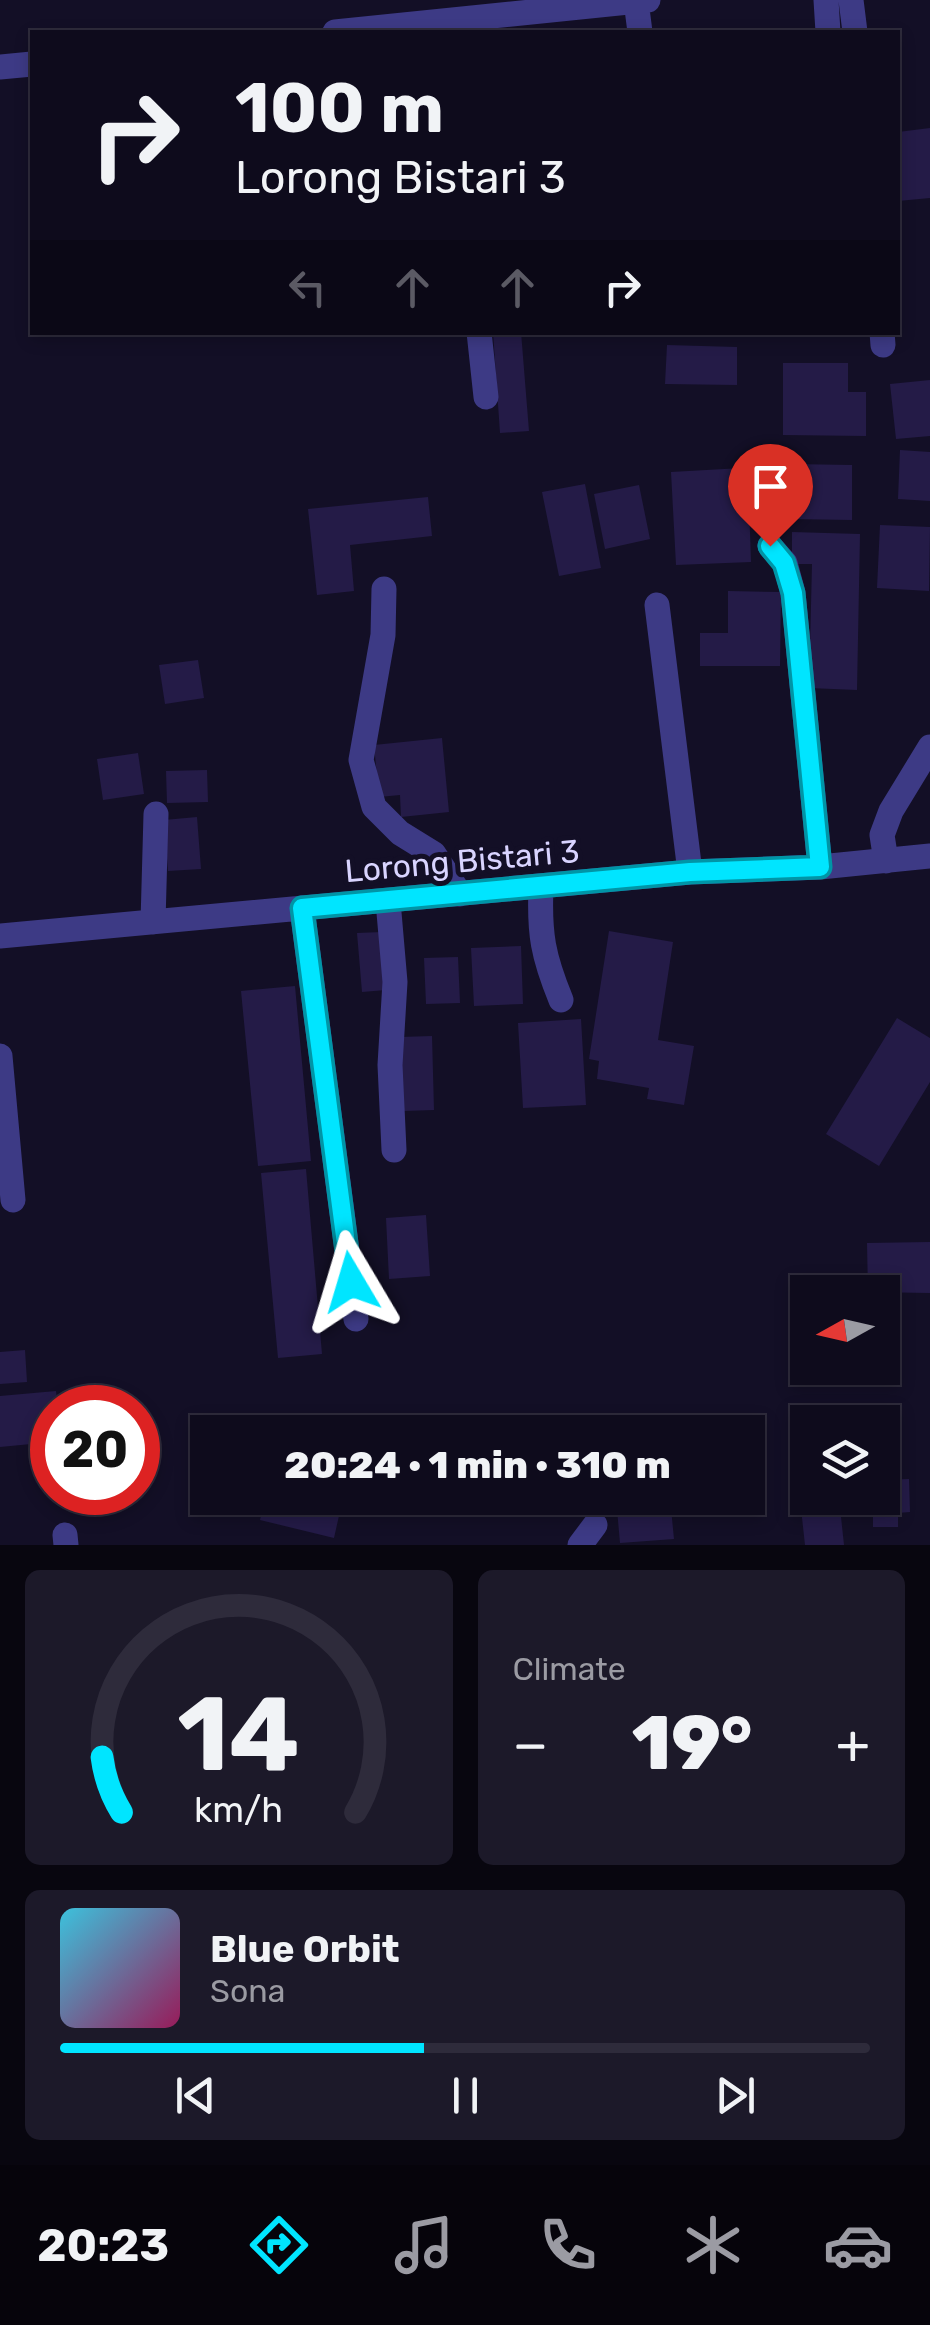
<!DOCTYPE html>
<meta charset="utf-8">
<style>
body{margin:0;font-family:Rubik,sans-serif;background:#1c1929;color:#f1f3f6;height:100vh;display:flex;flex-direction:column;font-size:38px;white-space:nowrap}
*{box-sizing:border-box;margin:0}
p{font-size:32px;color:#9b9ba3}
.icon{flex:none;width:55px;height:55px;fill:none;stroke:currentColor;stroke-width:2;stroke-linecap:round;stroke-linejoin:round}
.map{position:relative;height:1545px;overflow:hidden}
.drawer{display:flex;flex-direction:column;gap:25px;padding:25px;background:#08060f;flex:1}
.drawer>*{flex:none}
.banner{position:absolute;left:30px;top:30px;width:870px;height:305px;border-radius:0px;box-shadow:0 5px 15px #0003,0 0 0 2px #2e2b3b;background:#0e0b1c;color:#f1f3f6;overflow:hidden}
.needle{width:65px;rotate:262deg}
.tools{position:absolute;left:790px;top:1275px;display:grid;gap:20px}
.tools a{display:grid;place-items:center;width:110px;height:110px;border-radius:0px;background:#0e0b1c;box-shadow:0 5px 15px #0003,0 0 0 2px #2e2b3b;font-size:50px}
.speed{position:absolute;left:30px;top:1385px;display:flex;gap:20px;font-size:50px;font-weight:700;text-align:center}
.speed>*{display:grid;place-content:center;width:130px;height:130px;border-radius:50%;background:#0e0b1c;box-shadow:0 5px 15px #0003,0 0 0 2px #2e2b3b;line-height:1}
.speed .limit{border:15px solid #d22;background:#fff;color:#111}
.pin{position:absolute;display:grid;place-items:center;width:85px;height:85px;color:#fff;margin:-102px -42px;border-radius:50% 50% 50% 0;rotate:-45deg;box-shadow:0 0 10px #0007}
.pin .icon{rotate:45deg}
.me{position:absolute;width:110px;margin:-55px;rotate:353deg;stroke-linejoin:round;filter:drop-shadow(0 0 8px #0008)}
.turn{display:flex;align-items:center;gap:35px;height:210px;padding:0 40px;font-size:45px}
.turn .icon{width:130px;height:130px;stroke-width:2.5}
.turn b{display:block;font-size:70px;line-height:85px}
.lanes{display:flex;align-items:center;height:95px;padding:0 40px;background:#0003;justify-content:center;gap:50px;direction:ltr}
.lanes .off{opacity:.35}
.big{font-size:75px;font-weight:800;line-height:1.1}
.drawer .tile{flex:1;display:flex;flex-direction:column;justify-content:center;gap:15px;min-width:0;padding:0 35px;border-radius:15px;background:#1c1929}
.drawer .dial{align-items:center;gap:0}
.dial svg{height:260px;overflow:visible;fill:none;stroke:#2e2b3b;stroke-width:7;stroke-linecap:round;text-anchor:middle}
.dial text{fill:#f1f3f6;stroke:none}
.song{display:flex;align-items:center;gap:30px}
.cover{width:120px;height:120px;border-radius:15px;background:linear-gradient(135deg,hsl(190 70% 55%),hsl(330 70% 35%))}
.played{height:10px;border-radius:5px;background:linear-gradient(90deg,#00e5ff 45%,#2e2b3b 45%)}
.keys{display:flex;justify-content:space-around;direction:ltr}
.heat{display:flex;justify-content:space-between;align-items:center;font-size:55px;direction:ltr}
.drawer .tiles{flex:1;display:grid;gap:25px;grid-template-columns:1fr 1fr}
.tile:last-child{grid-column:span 2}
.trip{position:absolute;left:190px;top:1415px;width:575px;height:100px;border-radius:0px;background:#0e0b1c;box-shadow:0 5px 15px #0003,0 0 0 2px #2e2b3b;font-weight:800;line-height:100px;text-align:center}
.tab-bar{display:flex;height:160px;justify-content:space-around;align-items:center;background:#06040b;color:#9b9ba3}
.tab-bar .icon{width:70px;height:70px}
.tab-bar .active{color:#00e5ff}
.tab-bar b{font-size:45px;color:#f1f3f6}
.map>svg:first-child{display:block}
</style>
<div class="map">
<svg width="930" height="1545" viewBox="0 0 930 1545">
<rect width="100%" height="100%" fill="#130f26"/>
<!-- building -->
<path fill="#241b47" d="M930,128V198L898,201V132Z
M493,332H521L529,431L500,433Z
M667,345L737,347V385L665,384Z
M783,363H848V392H866V436L783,435Z
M930,380V436L896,439L890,384Z
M900,450L930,452V501L898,499Z
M791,464L852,465V520L790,519Z
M777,466L778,501L749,503L751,562L676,565L671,472Z
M585,484L601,568L559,576L542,492Z
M639,485L650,539L605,549L594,494Z
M428,497L432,536L350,545L354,591L317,595L308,509Z
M880,525L930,527L929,591L877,588Z
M792,532L860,534L857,690L809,688L812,564H792Z
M728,591L781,592L780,666H700V633H728Z
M198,660L204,698L165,704L159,665Z
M442,738L449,812L401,817L400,795L379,797L374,745Z
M138,753L144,794L103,800L97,759Z
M207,770L208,802L167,803L166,771Z
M197,817L201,869L168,871L164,820Z
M609,931L673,942L658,1040L694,1046L684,1105L647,1099L649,1088L597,1079L599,1061L589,1059Z
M382,932L386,990L362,992L357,933Z
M521,946L523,1004L474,1006L471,948Z
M458,957L460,1003L426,1004L424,958Z
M295,986L311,1161L258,1166L241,991Z
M897,1018L930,1038V1082L879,1166L826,1134Z
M581,1019L586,1105L523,1108L518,1023Z
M432,1036L434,1110L403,1111L400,1037Z
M306,1169L322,1354L278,1358L261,1173Z
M426,1215L430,1276L389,1279L386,1218Z
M930,1242V1293L868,1292L867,1243Z
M25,1350L27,1382L0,1384V1352Z
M56,1391L58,1408H52V1442L0,1447V1396Z
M808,1471V1498H839L844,1545H805L797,1472Z
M909,1479L910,1512L898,1513V1527H873V1513L861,1514V1498H882V1480Z
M265,1498H343L334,1538L260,1520Z
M616,1498H670L674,1539L620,1543Z"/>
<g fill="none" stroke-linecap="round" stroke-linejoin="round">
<!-- minor -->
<path stroke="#3d3a85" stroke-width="25" d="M826,0L828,32
M851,0L855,32
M636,1L640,32
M335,32L648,0
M0,67L32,64
M479,332L486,397
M882,332L883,345
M770,546L785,563L793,593L820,867
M384,589L383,635L361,760L374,807L400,833L434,854L460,894
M657,605L690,872
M886,861L882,835L891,811L930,747
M541,887C539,934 543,956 561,1000
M388,901L395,982L390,1065L394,1150
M302,908L356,1319
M153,922L156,814
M0,936L690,872L820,867L930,856
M0,1056L13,1200
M65,1535L66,1545
M580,1545L595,1525"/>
</g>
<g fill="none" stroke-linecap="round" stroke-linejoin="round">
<defs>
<path id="route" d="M351,1282L302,908L690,872L820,867L793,593L784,563L770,546"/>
</defs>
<!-- route casing -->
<use href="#route" stroke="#0095a6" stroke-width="25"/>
<!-- route -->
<use href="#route" stroke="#00e5ff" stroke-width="18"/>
</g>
<g text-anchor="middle" stroke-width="10" stroke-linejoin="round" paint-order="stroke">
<!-- street labels -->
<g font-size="32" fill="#d9d4ff" stroke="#130f26">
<text transform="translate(462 861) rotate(-5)" y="11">Lorong Bistari 3</text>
</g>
</g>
</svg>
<div class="tools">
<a><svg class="needle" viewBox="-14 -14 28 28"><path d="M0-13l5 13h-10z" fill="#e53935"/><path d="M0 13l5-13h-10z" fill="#9b9ba3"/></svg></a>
<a><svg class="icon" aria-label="layers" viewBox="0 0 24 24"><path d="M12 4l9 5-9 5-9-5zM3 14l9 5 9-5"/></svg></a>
</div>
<div class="speed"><div class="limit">20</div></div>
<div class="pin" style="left:770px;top:546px;background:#d93025"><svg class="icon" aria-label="arrive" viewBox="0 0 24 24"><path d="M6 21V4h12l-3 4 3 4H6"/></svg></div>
<svg class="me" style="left:351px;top:1282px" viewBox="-20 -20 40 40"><path d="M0-17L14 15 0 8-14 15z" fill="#00e5ff" stroke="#fff" stroke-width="4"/></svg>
<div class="trip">20:24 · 1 min · 310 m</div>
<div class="banner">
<div class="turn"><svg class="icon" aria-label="right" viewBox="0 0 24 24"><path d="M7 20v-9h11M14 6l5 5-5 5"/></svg><div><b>100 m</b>Lorong Bistari 3</div></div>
<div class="lanes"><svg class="icon off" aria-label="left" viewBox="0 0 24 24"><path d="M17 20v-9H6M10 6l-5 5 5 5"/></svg><svg class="icon off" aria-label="ahead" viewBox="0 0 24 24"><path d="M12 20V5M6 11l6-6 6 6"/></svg><svg class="icon off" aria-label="ahead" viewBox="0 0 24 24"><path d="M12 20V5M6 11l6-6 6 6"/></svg><svg class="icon" aria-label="right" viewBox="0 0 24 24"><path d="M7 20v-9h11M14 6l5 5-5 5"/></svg></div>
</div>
</div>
<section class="drawer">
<div class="tiles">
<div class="tile dial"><svg viewBox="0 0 100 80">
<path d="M14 69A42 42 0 1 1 86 69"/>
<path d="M14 69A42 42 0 0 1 8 52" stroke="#00e5ff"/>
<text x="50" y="56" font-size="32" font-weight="700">14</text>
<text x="50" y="72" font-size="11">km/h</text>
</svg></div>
<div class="tile"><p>Climate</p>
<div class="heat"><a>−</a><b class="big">19°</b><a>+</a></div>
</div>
<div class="tile">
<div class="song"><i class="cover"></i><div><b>Blue Orbit</b><p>Sona</p></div></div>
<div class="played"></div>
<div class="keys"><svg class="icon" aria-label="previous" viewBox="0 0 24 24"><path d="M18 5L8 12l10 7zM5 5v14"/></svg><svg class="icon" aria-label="pause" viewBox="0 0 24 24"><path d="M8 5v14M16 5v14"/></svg><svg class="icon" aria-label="next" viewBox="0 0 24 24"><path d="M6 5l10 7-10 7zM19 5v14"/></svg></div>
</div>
</div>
</section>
<nav class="tab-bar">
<b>20:23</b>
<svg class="icon active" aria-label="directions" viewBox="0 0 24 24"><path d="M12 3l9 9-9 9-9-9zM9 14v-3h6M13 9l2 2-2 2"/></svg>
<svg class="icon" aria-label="music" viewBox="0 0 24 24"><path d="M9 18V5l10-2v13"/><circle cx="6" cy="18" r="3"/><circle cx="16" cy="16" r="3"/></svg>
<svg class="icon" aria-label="phone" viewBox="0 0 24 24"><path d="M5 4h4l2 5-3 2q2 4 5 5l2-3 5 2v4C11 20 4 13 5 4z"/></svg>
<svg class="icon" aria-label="climate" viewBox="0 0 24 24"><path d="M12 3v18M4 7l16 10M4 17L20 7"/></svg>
<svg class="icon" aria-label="car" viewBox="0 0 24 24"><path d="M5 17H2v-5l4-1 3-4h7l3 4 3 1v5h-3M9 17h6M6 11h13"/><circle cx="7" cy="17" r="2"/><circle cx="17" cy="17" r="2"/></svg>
</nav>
